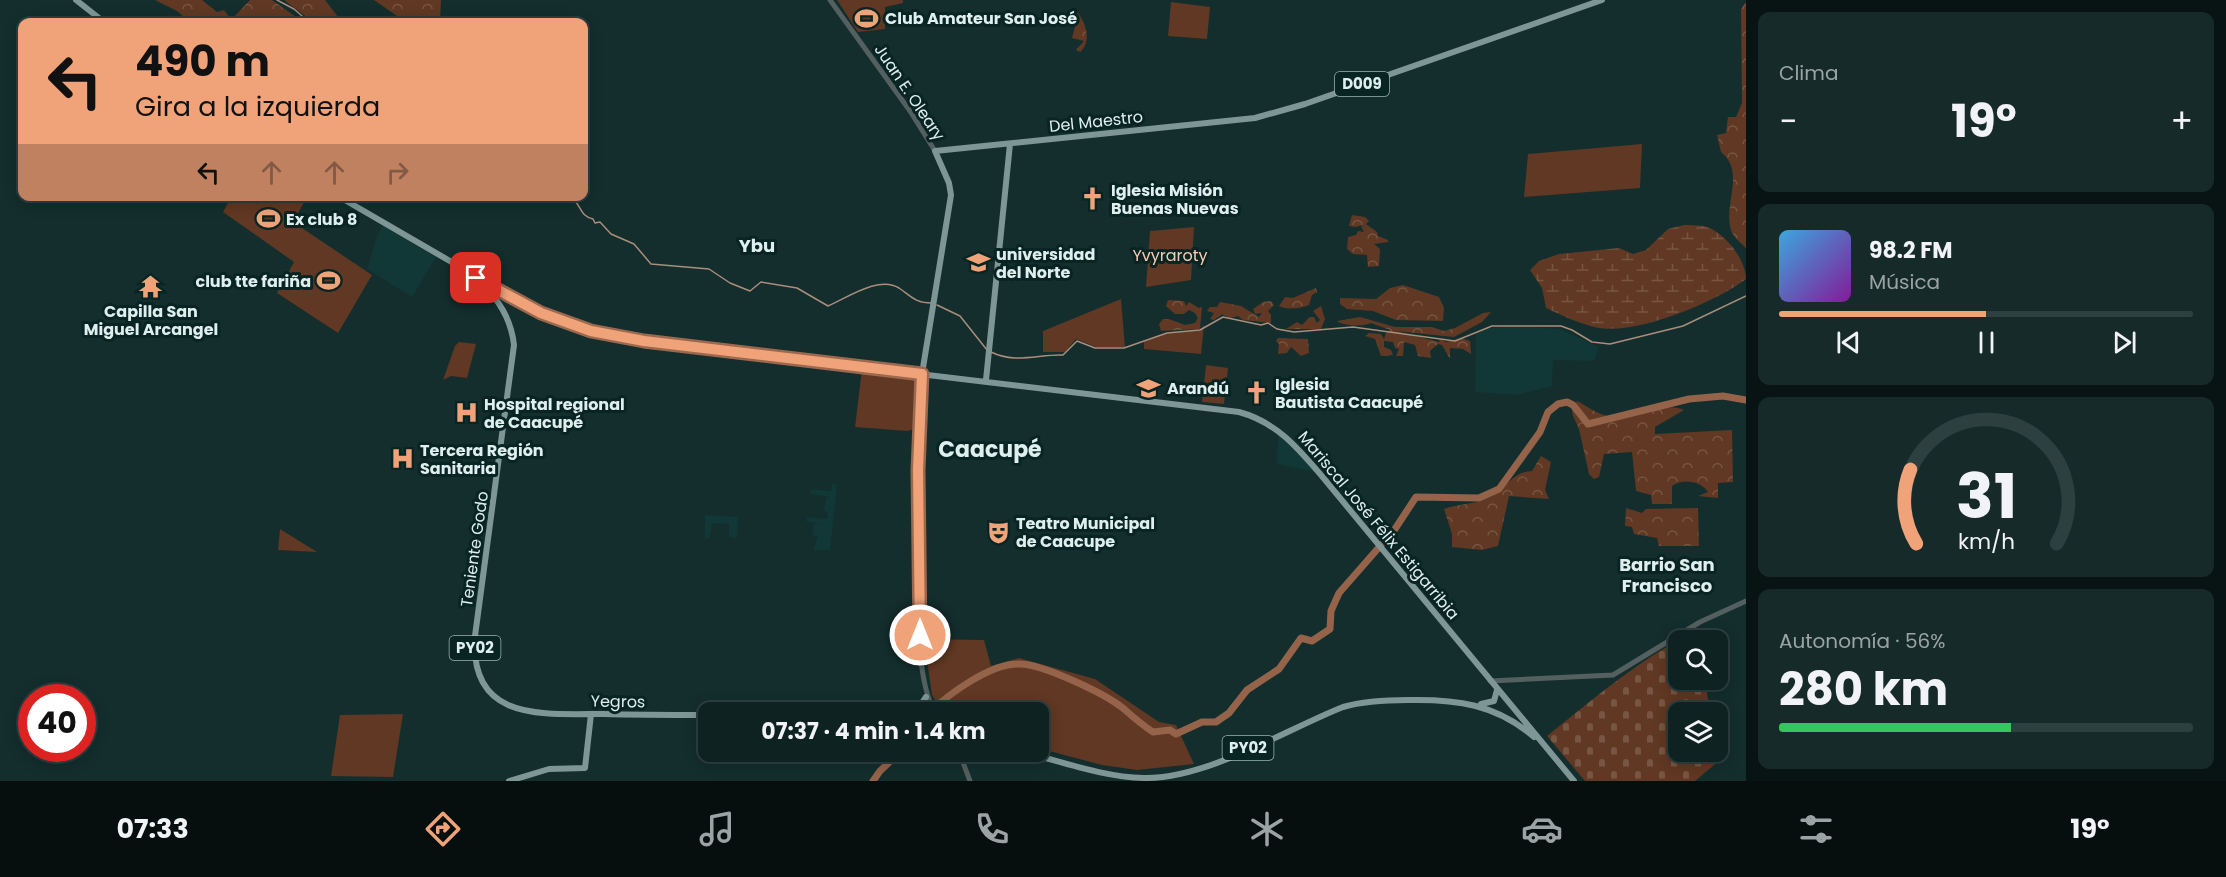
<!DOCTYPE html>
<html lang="es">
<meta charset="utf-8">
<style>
body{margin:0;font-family:Poppins,sans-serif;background:#172a2a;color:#f1f3f6;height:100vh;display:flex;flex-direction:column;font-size:22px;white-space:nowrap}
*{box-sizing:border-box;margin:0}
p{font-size:20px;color:#9ba4a5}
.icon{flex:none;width:33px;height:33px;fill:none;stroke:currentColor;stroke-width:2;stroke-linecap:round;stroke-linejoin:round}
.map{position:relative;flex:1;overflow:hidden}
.panel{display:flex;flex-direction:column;gap:12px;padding:12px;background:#081313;width:480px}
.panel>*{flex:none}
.top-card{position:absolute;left:18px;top:18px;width:570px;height:183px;border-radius:12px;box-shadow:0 3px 15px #0003,0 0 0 2px #2e3f40;background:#f0a279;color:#111;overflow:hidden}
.controls{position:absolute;left:1668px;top:630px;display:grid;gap:12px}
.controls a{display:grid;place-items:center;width:60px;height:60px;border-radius:12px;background:#0e2222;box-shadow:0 3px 15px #0003,0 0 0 2px #2e3f40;font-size:30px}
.speed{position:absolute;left:18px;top:684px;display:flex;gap:12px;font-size:30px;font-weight:700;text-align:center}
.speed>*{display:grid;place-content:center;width:78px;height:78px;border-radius:50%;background:#0e2222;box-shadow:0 3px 15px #0003,0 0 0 2px #2e3f40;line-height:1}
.speed .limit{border:9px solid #d22;background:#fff;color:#111}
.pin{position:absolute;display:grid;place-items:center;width:51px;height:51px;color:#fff;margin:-26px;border-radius:12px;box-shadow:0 3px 9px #0006}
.me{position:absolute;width:66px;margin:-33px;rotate:0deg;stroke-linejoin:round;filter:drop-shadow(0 0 4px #0008)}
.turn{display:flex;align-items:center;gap:21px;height:126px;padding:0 18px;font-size:27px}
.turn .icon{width:78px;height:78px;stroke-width:2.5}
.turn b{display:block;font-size:42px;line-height:51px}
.lanes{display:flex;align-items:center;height:57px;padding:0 18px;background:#0003;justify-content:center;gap:30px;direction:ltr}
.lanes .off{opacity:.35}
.big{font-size:45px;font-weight:700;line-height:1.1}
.panel .widget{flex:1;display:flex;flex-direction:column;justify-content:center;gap:9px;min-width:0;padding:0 21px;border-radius:12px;background:#172a2a}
.panel .dial{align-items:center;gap:0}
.dial svg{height:156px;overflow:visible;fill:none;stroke:#2e3f40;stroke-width:7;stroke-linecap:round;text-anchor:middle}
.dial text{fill:#f1f3f6;stroke:none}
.song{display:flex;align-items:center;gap:18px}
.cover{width:72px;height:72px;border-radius:9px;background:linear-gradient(135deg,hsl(200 70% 55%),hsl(290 70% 35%))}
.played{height:6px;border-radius:3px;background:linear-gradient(90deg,#f0a279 50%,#2e3f40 50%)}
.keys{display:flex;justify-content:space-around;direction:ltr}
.heat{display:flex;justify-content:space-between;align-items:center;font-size:33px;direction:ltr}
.charge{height:9px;border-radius:4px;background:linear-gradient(90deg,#34c759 56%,#2e3f40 0)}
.trip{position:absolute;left:698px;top:702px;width:351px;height:60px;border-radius:12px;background:#0e2222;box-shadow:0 3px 15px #0003,0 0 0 2px #2e3f40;font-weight:700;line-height:60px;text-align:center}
.menu{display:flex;height:96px;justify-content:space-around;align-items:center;background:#060e0e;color:#9ba4a5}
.menu .icon{width:42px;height:42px}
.menu .current{color:#f0a279}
.menu b{font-size:27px;color:#f1f3f6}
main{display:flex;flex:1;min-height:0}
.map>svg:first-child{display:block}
</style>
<main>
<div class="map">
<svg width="1746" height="781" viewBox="0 0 1746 781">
<defs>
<pattern id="forest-crowns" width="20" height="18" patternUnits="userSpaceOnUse" patternTransform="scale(1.5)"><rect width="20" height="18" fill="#603823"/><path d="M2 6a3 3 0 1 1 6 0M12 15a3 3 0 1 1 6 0" fill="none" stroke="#765543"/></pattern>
<pattern id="wetland-marsh" width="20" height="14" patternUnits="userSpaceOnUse" patternTransform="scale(1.5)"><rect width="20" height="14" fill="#603823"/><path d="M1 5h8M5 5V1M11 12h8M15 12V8" fill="none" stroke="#765543"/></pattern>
<pattern id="cemetery-stones" width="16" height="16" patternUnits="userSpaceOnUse" patternTransform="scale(1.5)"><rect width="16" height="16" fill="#603823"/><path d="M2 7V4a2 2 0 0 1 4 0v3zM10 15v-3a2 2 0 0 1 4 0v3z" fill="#765543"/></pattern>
</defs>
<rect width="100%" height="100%" fill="#132e2d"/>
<!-- built -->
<path fill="#113836" d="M383,225L436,257L412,297L367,269L377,236Z
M1510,326L1560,329L1599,347L1594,361L1553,360L1552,386L1517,395L1475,392L1476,333L1484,329Z
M1278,431L1316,472L1277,464Z
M832,484L837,485L830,550H813L818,537L813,536L814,524H824L807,522V517L827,519L828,512L824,511L826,498L830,497L810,494L811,489L831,491Z
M705,515L738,517L737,538L729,537V524L712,523L709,538H705Z"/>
<!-- forest -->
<path fill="url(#forest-crowns)" d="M155,0H202L217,12L224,10L230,18L226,22H190L177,11Z
M250,0H272L303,22H229Z
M284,0H325L342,22H313Z
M374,0H441L440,22H396L397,16Z
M1746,2V248C1741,243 1733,237 1731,230C1723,204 1746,172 1721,152L1717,135L1726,133L1728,117H1736L1742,103L1741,9Z
M1078,13C1086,24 1092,41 1080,52L1076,50L1084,41L1072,38L1075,26L1070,23L1068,18L1070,14Z
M1352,215L1365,217L1369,221L1366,224L1377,232L1378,236L1388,240V242L1374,244L1380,249L1379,266L1368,267L1367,255L1353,254L1347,249L1348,237L1356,235L1358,231L1364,232L1361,226L1366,224L1356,227L1349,226Z
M1403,285L1439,297L1444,308L1443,321L1396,320L1373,311L1347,309L1340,304V298L1376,299L1390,288Z
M1316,288L1317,292L1312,295L1309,305C1300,309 1288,310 1279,306L1285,297L1293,298Z
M1168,300L1184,301L1186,306L1189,302L1199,308L1202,307L1200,329L1161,331L1159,324L1163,319H1169L1185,325L1195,323L1198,318L1195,313L1189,310L1184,314H1175L1166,306Z
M1271,301L1274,305L1268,311L1271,315V323L1243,320L1238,316L1230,318L1222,314L1214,320L1210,319L1214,313L1207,311L1210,307H1217L1220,302L1241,306L1259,317L1262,313L1255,314L1253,309L1263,302Z
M1321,306L1325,319L1321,329H1286L1297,322L1302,325L1310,317H1314L1317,323L1320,320L1313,311Z
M1491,312L1482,322L1454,337L1396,331L1439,342L1440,339L1446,342L1461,338L1470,341L1471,354L1463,349L1450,348V359L1442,345L1438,344L1430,351L1431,358L1418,356L1415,345L1404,342L1403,356H1396L1399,349L1395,348L1393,342L1384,341V347L1391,350L1393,355L1381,356L1375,339L1365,336L1369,333L1381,334L1384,339L1386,333L1390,330L1371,323C1364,327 1343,326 1337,321L1360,317L1395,327H1432L1444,331L1455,328L1483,313Z
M1278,338L1308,339L1309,353L1301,356L1291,347L1287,353L1278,354L1279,344L1276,341Z
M1577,401C1587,406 1597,414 1608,416C1632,421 1662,400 1684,410L1655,427V434L1732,430L1733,482L1718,483V498L1698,496L1708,492C1701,481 1683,478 1672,486V504H1652L1651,495L1636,491L1632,452L1604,454L1599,477L1594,479L1589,474L1579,429L1573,416L1572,409Z
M1541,456L1551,462L1545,490L1549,499L1509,496L1498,546L1482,550L1452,547V534L1444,509C1460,503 1475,505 1490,497C1507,489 1511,472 1532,471Z
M1626,508L1642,513L1646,509L1698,508L1699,546H1659L1657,538L1634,534L1632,527L1625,526Z"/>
<!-- wetland -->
<path fill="url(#wetland-marsh)" d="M1684,225C1690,225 1697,225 1703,226C1724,230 1746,260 1746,279C1714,303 1633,337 1594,327C1578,323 1561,315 1546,308L1542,288L1530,270L1539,261L1559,254L1619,248L1633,254L1646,250L1668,229Z"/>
<!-- cemetery -->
<path fill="url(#cemetery-stones)" d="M1698,630L1699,640H1678V680H1705L1710,712H1678V752H1718V743L1726,755L1695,781H1585L1547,736C1595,698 1643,656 1698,630Z"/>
<!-- green -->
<path fill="#603823" d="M837,0H903V3L885,7V29L858,32Z
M1171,2L1210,7L1207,39L1168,36Z
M1642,144L1640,188L1524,197L1528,154Z
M232,196L307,197L293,222L372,275L338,333L277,293L294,262L223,212Z
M1194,227L1191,280L1146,287L1150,231Z
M1121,299L1125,347H1096L1076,339L1065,352H1043V331Z
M1204,325L1201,354L1144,349V342L1167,333L1200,330Z
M459,342L476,344L467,378L451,376L443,380L455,346Z
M1206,365L1228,368L1224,404L1202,402Z
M862,369L920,376L913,420L915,424L919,423V427L908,431L855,427Z
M280,529L317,552L278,550Z
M924,639L984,640L991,666L1019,658L1095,679L1159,722L1176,725L1194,764L1137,770L1102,765L1038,748V712H942L932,695Z
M403,714L393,777L331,776L340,715Z"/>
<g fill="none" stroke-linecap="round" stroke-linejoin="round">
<!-- stream -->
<path stroke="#aa8d7b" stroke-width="1.5" d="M277,0L294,9L309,22
M557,196L575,201C582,209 581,216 593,219L595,223L600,222L611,234L634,244L651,264L709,269L730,283L750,291L761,282L797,288L828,306C847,298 879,275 899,288C912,297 915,303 932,303
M937,305L960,316L987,350
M991,352C1015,364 1039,354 1063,355L1077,341L1095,348H1124L1167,333L1200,330L1223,317L1261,325L1268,323L1277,329L1294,332L1353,327L1455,341L1492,326H1561L1572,330L1592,342L1610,344L1683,326L1746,296"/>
<!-- river -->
<path stroke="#94634a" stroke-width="7" d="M930,712C950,693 990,664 1018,664C1041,663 1106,694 1124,709C1133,717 1142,725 1153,732L1170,730L1176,734L1202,722H1216L1229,713L1247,690L1279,669L1301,638L1312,641L1330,629L1331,611L1339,593L1395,529L1416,497L1479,498L1499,489L1540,432L1548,412L1558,404L1567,402L1573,405L1588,424L1689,399L1723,396L1746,400
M873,781L880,771L900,752"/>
<!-- tertiary -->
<path stroke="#54605f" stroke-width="5" d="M830,0L910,111L935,151
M922,374C918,436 919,498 919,560C920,602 914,677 935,712
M1490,681L1613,675L1700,622L1746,601
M959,752L970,781"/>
<!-- primary -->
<path stroke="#7e9796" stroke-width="6" d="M76,0L104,22
M338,196L529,307C565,326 603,333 643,341L1239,412C1276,422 1297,447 1321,475L1574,781
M479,280C498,299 511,318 514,345L475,636C469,722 542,714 603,714C638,715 673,715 708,715
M922,374L951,195L949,183L935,151L1255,118L1305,104L1602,0
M986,380L1010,144
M1481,704L1494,701L1497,690
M916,712L926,697
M1023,752C1063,762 1103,777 1144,778C1207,779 1285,730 1343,707C1364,701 1386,700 1408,700C1456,699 1496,704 1534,737
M509,781L549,769L585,768L591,714"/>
</g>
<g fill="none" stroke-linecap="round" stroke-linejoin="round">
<defs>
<path id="route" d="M476,278L541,313L591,331L644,341L922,374L918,470L920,635"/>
</defs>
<!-- route casing -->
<use href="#route" stroke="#9c694f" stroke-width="15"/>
<!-- route -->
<use href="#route" stroke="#f0a279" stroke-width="10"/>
</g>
<!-- icons -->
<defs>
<symbol id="stadium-bare" viewBox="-9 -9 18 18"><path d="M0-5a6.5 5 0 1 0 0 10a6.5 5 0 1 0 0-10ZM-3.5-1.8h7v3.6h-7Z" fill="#f0a279" stroke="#082423" stroke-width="2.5" paint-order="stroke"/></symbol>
<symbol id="church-bare" viewBox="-9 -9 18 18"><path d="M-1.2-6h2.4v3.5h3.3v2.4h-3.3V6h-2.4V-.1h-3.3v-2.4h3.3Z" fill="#f0a279" stroke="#082423" stroke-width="2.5" paint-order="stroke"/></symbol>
<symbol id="university-bare" viewBox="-9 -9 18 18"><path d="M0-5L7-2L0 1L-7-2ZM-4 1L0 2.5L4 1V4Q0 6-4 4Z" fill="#f0a279" stroke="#082423" stroke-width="2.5" paint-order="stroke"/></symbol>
<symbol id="temple-bare" viewBox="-9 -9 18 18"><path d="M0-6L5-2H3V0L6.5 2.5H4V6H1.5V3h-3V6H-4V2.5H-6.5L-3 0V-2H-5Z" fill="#f0a279" stroke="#082423" stroke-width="2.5" paint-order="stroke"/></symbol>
<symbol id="hospital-bare" viewBox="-9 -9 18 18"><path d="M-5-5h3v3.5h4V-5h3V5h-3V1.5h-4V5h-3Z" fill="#f0a279" stroke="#082423" stroke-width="2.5" paint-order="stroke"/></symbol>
<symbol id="theatre-bare" viewBox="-9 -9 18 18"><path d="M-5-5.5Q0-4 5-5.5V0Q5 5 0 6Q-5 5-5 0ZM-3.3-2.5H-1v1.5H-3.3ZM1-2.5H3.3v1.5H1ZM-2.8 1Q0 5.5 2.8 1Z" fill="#f0a279" stroke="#082423" stroke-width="2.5" paint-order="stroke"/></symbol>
</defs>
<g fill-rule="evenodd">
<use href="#stadium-bare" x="850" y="2" width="33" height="33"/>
<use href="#church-bare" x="1076" y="182" width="33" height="33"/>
<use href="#stadium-bare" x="252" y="202" width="33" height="33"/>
<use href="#university-bare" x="962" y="246" width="33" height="33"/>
<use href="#stadium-bare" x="312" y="264" width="33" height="33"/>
<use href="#temple-bare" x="134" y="270" width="33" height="33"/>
<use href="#university-bare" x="1132" y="372" width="33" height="33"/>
<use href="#church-bare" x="1240" y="376" width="33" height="33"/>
<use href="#hospital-bare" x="450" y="396" width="33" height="33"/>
<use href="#hospital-bare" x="386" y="442" width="33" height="33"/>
<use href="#theatre-bare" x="982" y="516" width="33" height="33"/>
</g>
<g text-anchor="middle" stroke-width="6" stroke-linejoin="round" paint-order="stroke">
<!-- shield labels -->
<g fill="#082423" stroke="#9eb2b1" stroke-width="1.5">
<rect x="1335" y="72" width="54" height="24" rx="4.5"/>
<rect x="449.5" y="636" width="51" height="24" rx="4.5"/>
<rect x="1222.5" y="736" width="51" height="24" rx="4.5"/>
</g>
<g font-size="15" font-weight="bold" fill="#dfefee">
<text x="1362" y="89">D009</text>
<text x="475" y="653">PY02</text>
<text x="1248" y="753">PY02</text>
</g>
<!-- poi labels -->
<g font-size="16" font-weight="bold" fill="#dfefee" stroke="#082423" text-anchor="start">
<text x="885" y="24">Club Amateur San José</text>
<text x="1111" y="196">Iglesia Misión<tspan x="1111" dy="18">Buenas Nuevas</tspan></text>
<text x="286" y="225">Ex club 8</text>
<text x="996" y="260">universidad<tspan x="996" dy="18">del Norte</tspan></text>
<text x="311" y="287" text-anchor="end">club tte fariña</text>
<text x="151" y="317" text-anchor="middle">Capilla San<tspan x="151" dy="18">Miguel Arcangel</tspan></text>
<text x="1275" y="390">Iglesia<tspan x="1275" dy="18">Bautista Caacupé</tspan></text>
<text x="1167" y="394">Arandú</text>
<text x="484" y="410">Hospital regional<tspan x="484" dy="18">de Caacupé</tspan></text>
<text x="420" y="456">Tercera Región<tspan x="420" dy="18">Sanitaria</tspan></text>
<text x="1016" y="529">Teatro Municipal<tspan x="1016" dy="18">de Caacupe</tspan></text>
</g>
<!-- street labels -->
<g font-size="16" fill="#dfefee" stroke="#082423">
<text transform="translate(910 92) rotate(56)" y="6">Juan E. Oleary</text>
<text transform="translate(1096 121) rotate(-6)" y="6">Del Maestro</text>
<text transform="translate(1379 525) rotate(50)" y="6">Mariscal José Félix Estigarribia</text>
<text transform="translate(474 549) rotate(-82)" y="6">Teniente Godo</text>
<text transform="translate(618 701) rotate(1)" y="6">Yegros</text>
</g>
<!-- park labels -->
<g font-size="16" fill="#f9cbb3" stroke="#082423">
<text x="1170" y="261">Yvyraroty</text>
</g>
<!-- neighbourhood labels -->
<g font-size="18" font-weight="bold" fill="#dfefee" stroke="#082423">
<text x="757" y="252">Ybu</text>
<text x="1667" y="571">Barrio San<tspan x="1667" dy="21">Francisco</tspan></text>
</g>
<!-- district labels -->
<g font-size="22" font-weight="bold" fill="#dfefee" stroke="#082423">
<text x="990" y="457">Caacupé</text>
</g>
</g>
</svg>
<div class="controls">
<a><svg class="icon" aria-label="search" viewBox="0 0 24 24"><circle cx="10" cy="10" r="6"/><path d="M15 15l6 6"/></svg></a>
<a><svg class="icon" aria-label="layers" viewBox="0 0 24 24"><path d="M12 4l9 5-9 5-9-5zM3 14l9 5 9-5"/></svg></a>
</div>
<div class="speed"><div class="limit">40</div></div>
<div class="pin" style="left:476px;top:278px;background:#d93025"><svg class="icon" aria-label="arrive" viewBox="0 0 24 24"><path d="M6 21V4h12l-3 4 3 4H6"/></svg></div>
<svg class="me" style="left:920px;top:635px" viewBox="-20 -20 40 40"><circle r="17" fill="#f0a279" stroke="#fff" stroke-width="3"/><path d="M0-11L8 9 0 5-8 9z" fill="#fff"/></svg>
<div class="trip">07:37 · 4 min · 1.4 km</div>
<div class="top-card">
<div class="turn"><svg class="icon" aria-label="left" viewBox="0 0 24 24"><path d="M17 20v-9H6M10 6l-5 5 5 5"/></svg><div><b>490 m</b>Gira a la izquierda</div></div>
<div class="lanes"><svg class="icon" aria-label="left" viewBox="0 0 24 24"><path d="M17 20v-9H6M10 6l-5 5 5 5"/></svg><svg class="icon off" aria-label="ahead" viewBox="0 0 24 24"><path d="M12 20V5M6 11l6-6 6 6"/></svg><svg class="icon off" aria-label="ahead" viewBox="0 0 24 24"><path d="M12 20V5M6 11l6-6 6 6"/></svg><svg class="icon off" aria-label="right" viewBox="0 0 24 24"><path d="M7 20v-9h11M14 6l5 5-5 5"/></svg></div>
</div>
</div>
<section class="panel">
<div class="widget"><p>Clima</p>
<div class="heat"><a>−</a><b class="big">19°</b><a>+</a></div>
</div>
<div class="widget">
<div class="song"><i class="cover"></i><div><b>98.2 FM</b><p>Música</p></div></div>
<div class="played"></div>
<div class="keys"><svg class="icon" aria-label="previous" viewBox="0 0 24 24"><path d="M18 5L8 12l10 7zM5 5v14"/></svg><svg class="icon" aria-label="pause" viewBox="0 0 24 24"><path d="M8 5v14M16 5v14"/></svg><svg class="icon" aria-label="next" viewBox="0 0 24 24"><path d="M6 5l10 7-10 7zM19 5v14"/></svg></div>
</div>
<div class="widget dial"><svg viewBox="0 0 100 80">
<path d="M14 69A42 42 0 1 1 86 69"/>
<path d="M14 69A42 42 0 0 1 11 31" stroke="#f0a279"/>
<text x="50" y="56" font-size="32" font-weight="700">31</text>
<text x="50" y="72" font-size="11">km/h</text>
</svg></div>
<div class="widget"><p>Autonomía · 56%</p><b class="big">280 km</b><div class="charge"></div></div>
</section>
</main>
<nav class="menu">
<b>07:33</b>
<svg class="icon current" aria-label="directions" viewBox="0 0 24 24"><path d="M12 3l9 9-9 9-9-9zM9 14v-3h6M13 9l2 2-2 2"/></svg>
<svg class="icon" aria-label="music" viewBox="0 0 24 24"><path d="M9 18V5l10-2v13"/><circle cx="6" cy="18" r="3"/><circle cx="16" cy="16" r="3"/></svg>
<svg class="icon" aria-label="phone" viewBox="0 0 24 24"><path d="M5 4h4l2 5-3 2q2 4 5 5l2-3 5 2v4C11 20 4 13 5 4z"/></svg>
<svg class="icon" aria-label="climate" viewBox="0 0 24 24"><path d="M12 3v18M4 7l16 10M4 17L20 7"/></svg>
<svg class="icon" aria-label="car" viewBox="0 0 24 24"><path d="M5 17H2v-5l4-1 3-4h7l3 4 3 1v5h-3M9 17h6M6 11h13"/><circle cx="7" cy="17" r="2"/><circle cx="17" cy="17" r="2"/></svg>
<svg class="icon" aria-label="filters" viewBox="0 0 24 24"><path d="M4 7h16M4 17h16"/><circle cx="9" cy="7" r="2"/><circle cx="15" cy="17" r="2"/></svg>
<b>19°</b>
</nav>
